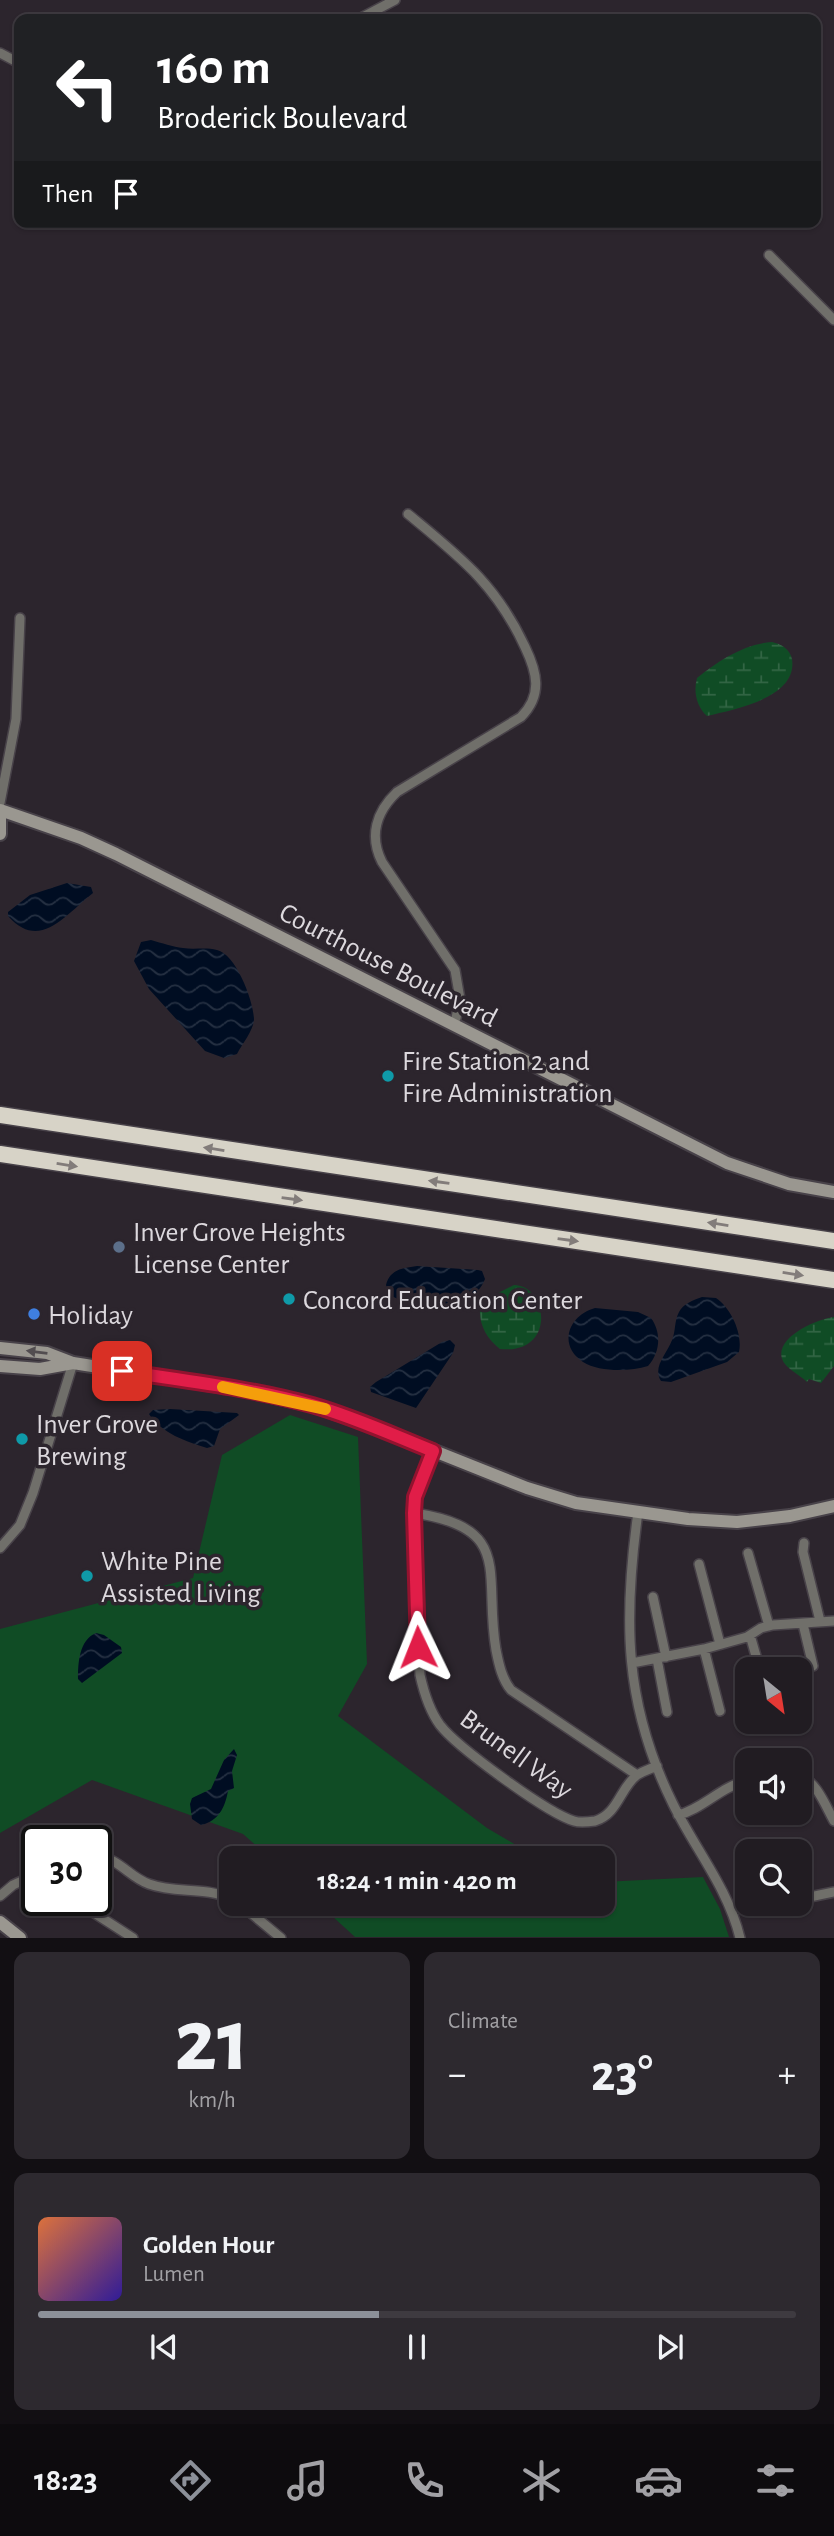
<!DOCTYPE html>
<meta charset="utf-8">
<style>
body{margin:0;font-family:"Alegreya Sans",sans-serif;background:#2d292f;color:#f1f3f6;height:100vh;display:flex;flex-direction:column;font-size:26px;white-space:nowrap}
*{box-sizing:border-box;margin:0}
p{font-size:23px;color:#a2a1a5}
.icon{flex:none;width:38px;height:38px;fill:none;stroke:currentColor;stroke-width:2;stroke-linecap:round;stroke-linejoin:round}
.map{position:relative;height:1938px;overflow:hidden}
.details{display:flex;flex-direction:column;gap:14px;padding:14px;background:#120f13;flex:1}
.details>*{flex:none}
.guide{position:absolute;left:14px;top:14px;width:807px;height:214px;border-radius:14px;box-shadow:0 2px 5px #0004,0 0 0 2px #3e3a40;background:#202124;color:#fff;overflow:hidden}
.needle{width:46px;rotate:150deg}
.fabs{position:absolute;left:735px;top:1657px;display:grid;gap:14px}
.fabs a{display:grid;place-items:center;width:77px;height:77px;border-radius:14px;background:#211c22;box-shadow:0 2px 5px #0004,0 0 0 2px #3e3a40;font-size:35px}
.speed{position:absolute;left:21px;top:1825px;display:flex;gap:14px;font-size:35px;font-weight:700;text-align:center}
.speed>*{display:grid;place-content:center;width:91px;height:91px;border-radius:50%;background:#211c22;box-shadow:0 2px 5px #0004,0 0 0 2px #3e3a40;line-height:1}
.speed .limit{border:4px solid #111;border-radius:10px;background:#fff;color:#111}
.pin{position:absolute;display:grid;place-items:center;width:60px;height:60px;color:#fff;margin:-30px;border-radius:14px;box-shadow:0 4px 10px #0006}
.me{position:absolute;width:77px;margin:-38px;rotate:358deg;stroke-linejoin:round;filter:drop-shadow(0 0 5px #0008)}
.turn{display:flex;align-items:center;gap:24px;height:147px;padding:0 28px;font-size:32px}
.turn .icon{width:91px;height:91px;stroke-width:2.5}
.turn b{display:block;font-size:49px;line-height:60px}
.then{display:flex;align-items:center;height:66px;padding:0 28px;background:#0003;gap:14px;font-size:26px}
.big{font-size:52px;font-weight:700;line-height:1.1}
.details .tile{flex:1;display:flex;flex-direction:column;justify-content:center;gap:10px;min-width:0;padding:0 24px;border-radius:14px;background:#2d292f}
.details .dial{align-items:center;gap:0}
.dial b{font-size:91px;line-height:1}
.song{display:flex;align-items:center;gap:21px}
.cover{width:84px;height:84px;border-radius:10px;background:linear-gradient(135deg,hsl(20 70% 55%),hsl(250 70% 35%))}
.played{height:7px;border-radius:4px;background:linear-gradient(90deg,#8c9099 45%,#3e3a40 45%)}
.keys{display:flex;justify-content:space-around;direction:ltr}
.heat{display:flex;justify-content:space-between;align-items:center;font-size:38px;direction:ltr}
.details .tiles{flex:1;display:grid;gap:14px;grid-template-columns:1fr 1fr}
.tile:last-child{grid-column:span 2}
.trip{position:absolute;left:219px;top:1846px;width:396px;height:70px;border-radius:14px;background:#211c22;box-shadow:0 2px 5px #0004,0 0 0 2px #3e3a40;font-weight:700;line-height:70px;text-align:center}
.tab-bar{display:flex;height:112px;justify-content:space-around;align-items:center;background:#0d0b0e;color:#a2a1a5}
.tab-bar .icon{width:49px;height:49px}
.tab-bar .on{color:#8c9099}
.tab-bar b{font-size:32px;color:#f1f3f6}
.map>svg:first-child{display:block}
</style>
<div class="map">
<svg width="834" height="1938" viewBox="0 0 834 1938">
<defs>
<pattern id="wetland-marsh" width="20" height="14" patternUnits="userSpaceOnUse" patternTransform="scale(1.75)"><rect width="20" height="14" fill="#104c25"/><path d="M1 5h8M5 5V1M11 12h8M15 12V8" fill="none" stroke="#326544"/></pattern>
<pattern id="water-waves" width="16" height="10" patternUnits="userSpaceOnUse" patternTransform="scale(1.75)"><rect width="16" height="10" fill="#000d22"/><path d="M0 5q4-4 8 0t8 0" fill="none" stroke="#253042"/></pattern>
</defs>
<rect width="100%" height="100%" fill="#2c252d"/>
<!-- green -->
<path fill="#104c25" d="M290,1415L358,1437L367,1664L338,1716L487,1828L538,1858H270L243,1834L92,1780L0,1833V1629L193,1578L222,1455Z
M703,1877L720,1909L729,1937H355L319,1904H602V1882Z"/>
<!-- wetland -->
<path fill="url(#wetland-marsh)" d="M772,642C781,644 790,649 792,659C798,698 735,709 707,716C697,707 693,692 697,678C718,661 744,644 772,642Z
M514,1285C549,1286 556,1355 500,1349C487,1339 479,1325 480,1309L494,1295Z
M834,1317V1366L821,1383L809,1379L807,1382C800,1375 785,1368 782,1359C775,1337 817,1319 834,1317Z"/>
<!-- water -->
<path fill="url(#water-waves)" d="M67,883L91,887L93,893C65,915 40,952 8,916V912L30,895Z
M151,940C162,943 173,947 183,948C194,950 206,947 217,950C236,954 254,1002 254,1020C253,1031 242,1044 237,1054L224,1058L205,1051L149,989L134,961L141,942Z
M417,1266L478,1270L482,1271L485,1279C471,1315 416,1313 389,1294L386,1285C390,1269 403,1268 417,1266Z
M702,1297L716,1298C731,1308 743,1334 739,1352L727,1362L671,1382L661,1381C652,1367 667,1354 672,1340C676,1331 674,1321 679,1312C683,1304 693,1300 702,1297Z
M595,1308L638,1312L651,1318C662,1333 660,1353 648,1366C629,1372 599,1372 583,1362C557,1345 569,1315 595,1308Z
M450,1340L455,1345L453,1353L416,1408L371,1392L370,1387L376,1382L442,1342Z
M170,1409L237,1413L239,1415L220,1429L214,1446L207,1448C187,1442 161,1433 149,1414L153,1410Z
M96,1633L104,1635L121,1647L122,1653L82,1683L78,1679C78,1663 79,1640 96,1633Z
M234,1749L237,1755L232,1771L234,1788L228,1791C225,1807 219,1821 201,1825L192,1819L190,1804L192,1798L211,1789L224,1760Z"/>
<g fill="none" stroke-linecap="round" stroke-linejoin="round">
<defs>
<path id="street" d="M359,19L395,0
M0,53L19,63
M769,255L834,320
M408,514C460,557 496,584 525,647C537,672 543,695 521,717L397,792C376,812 369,836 382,862L455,970L460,999L456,1018L452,1024
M0,803L16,719L20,618
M433,1451L416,1497L413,1521L420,1675C424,1693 429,1710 440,1725C457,1747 547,1813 574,1821C580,1823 588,1822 595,1821C618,1814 620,1788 637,1775C643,1771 650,1769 657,1766
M638,1512C623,1620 624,1705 673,1804C695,1849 728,1888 740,1938
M414,1513C515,1528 483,1573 496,1650C499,1665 502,1679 511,1690L637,1775
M804,1543L803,1552L820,1621
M0,1548L20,1525L33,1493L73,1363
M748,1553L769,1626
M699,1564L720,1644
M653,1597L666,1657
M803,1624L813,1666
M750,1635L760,1670
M704,1649L720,1711
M657,1659L667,1712
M632,1663L704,1649L747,1637L761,1628L773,1625L834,1621
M800,1777C816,1780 826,1807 834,1821
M678,1815C703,1809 721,1786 747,1781
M96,1856C119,1858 129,1877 149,1884C176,1894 205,1886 231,1899
M0,1896L13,1885L37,1874
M800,1899L834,1892
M74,1900L133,1938
M240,1904L281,1938
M731,1909L751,1904"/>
<path id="secondary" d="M0,810L81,838L116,854L727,1163L789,1184L834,1192
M0,819V834
M0,1348L47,1353L73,1363L245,1390L315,1406L369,1425L527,1488L576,1503L688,1519L737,1522L790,1516L834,1506
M0,1366L40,1369L73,1363
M0,1922L20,1938"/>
<path id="highway" d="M0,1115L834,1241
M0,1154L834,1280"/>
</defs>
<!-- street casing -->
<use href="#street" stroke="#484249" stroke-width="12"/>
<!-- secondary casing -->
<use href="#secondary" stroke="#484249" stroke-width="16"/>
<!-- highway casing -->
<use href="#highway" stroke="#484249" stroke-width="19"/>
<!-- street -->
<use href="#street" stroke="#706f6a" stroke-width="9"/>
<!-- secondary -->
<use href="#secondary" stroke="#9a9790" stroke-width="12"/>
<!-- highway -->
<use href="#highway" stroke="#d7d3c7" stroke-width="16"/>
</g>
<!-- one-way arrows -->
<defs><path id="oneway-solid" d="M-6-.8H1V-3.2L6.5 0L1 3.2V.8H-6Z" transform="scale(1.75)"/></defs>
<g fill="#827c7a">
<use href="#oneway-solid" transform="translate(214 1149) rotate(-171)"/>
<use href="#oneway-solid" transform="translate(67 1165) rotate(9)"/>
<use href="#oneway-solid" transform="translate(439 1182) rotate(-172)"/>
<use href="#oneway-solid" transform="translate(292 1199) rotate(8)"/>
<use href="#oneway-solid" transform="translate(718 1224) rotate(-171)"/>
<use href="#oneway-solid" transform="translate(568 1240) rotate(8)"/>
<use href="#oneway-solid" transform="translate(793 1274) rotate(9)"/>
</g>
<use fill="#524d50" href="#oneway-solid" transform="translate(37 1352) rotate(-173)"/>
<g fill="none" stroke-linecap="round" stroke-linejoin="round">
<defs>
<path id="route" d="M122,1371C186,1381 250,1388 312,1405C354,1417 393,1435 433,1451L415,1497L414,1513L418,1647"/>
</defs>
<!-- route casing -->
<use href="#route" stroke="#92132f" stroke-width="18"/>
<!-- route -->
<use href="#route" stroke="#e11d48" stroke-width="12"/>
<!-- slow -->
<path stroke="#f59e0b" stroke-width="12" d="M223,1387L325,1409"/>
</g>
<!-- markers -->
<g fill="#0f9aa8" stroke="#2c252d" stroke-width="2.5">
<circle cx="388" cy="1076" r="7"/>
<circle cx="289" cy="1299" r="7"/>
<circle cx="22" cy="1439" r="7"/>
<circle cx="87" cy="1576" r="7"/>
</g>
<circle fill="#5c6f8a" stroke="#2c252d" stroke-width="2.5" cx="119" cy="1247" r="7"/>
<circle fill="#3f7fe0" stroke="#2c252d" stroke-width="2.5" cx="34" cy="1314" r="7"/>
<g text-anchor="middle" stroke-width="7" stroke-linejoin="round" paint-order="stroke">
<!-- street labels -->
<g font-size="28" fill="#dcd8dd" stroke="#2c252d">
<text transform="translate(389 964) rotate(27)" y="10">Courthouse Boulevard</text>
<text transform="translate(517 1753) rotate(36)" y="10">Brunell Way</text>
</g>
<!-- poi labels -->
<g font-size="28" fill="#dcd8dd" stroke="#2c252d" text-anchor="start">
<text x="402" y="1070">Fire Station 2 and<tspan x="402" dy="32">Fire Administration</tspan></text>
<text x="133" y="1241">Inver Grove Heights<tspan x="133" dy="32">License Center</tspan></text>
<text x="303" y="1309">Concord Education Center</text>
<text x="48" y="1324">Holiday</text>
<text x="36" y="1433">Inver Grove<tspan x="36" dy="32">Brewing</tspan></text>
<text x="101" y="1570">White Pine<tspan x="101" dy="32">Assisted Living</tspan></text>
</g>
</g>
</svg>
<div class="fabs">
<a><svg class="needle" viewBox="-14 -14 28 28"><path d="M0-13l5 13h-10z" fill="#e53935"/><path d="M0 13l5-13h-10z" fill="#a2a1a5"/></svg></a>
<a><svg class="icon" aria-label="sound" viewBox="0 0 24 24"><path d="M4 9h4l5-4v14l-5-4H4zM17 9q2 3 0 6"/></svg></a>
<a><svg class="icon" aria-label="search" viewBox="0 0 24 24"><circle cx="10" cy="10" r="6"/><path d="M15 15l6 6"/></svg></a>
</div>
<div class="speed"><div class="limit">30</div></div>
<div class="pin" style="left:122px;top:1371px;background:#d93025"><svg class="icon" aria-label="arrive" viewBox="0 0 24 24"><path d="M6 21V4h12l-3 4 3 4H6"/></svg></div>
<svg class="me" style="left:418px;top:1647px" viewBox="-20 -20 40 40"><path d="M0-17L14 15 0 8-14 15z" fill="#e11d48" stroke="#fff" stroke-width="4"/></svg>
<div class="trip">18:24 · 1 min · 420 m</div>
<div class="guide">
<div class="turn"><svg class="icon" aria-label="left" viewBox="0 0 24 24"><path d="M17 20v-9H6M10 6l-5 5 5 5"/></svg><div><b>160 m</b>Broderick Boulevard</div></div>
<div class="then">Then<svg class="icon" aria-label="arrive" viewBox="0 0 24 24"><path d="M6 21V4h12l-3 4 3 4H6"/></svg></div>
</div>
</div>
<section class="details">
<div class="tiles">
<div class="tile dial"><b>21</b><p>km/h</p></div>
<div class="tile"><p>Climate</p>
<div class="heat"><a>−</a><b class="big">23°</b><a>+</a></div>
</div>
<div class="tile">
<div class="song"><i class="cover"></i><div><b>Golden Hour</b><p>Lumen</p></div></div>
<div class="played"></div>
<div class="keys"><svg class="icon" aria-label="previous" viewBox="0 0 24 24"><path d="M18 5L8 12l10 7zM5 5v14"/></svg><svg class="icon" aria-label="pause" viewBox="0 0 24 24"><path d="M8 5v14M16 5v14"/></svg><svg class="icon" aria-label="next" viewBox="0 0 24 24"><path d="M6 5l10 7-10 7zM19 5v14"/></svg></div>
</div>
</div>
</section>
<nav class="tab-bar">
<b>18:23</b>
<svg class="icon on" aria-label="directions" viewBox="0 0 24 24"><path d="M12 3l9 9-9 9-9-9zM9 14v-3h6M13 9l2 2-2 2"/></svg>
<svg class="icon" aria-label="music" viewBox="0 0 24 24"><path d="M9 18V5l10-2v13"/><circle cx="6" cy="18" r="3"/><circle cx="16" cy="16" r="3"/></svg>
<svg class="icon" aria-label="phone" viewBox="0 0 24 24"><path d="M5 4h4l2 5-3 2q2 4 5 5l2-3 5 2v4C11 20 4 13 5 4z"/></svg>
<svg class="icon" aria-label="climate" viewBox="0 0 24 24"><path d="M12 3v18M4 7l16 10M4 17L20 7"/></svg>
<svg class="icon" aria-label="car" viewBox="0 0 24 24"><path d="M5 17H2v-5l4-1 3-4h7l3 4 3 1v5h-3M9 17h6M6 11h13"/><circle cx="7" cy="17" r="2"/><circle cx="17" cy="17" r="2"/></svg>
<svg class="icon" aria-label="filters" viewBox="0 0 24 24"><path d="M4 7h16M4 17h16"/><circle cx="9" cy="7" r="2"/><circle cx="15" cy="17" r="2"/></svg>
</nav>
